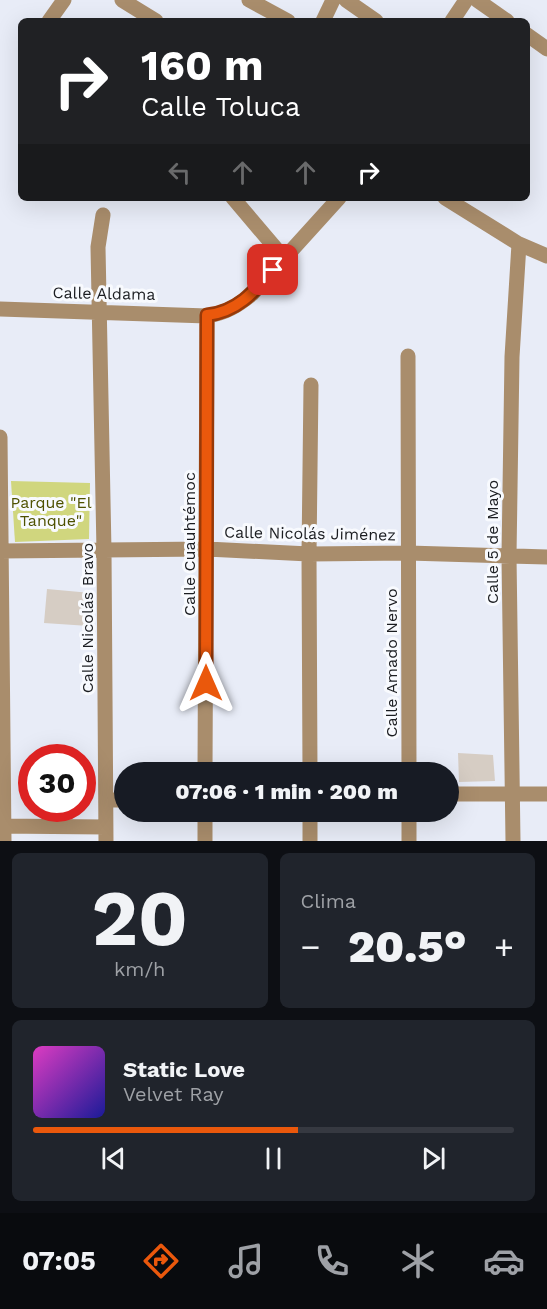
<!DOCTYPE html>
<html lang="es">
<meta charset="utf-8">
<style>
body{margin:0;font-family:"Work Sans",sans-serif;background:#20242c;color:#f1f3f6;height:100vh;display:flex;flex-direction:column;font-size:22px;white-space:nowrap}
*{box-sizing:border-box;margin:0}
p{font-size:20px;color:#9ea1a6}
.icon{flex:none;width:33px;height:33px;fill:none;stroke:currentColor;stroke-width:2;stroke-linecap:round;stroke-linejoin:round}
.map{position:relative;height:841px;overflow:hidden}
.details{display:flex;flex-direction:column;gap:12px;padding:12px;background:#0d0f14;flex:1}
.details>*{flex:none}
.banner{position:absolute;left:18px;top:18px;width:512px;height:183px;border-radius:9px;box-shadow:0 6px 24px #0002;background:#202124;color:#fff;overflow:hidden}
.speed{position:absolute;left:18px;top:744px;display:flex;gap:12px;font-size:30px;font-weight:700;text-align:center}
.speed>*{display:grid;place-content:center;width:78px;height:78px;border-radius:50%;background:#171b24;box-shadow:0 6px 24px #0002;line-height:1}
.speed .limit{border:9px solid #d22;background:#fff;color:#111}
.pin{position:absolute;display:grid;place-items:center;width:51px;height:51px;color:#fff;margin:-26px;border-radius:12px;box-shadow:0 3px 9px #0006}
.me{position:absolute;width:66px;margin:-33px;rotate:0deg;stroke-linejoin:round;filter:drop-shadow(0 0 4px #0008)}
.turn{display:flex;align-items:center;gap:21px;height:126px;padding:0 24px;font-size:27px}
.turn .icon{width:78px;height:78px;stroke-width:2.5}
.turn b{display:block;font-size:42px;line-height:51px}
.lanes{display:flex;align-items:center;height:57px;padding:0 24px;background:#0003;justify-content:center;gap:30px;direction:ltr}
.lanes .off{opacity:.35}
.big{font-size:45px;font-weight:800;line-height:1.1}
.details .card{flex:1;display:flex;flex-direction:column;justify-content:center;gap:9px;min-width:0;padding:0 21px;border-radius:9px;background:#20242c}
.details .dial{align-items:center;gap:0}
.dial b{font-size:78px;line-height:1}
.song{display:flex;align-items:center;gap:18px}
.cover{width:72px;height:72px;border-radius:9px;background:linear-gradient(135deg,hsl(310 70% 55%),hsl(240 70% 35%))}
.played{height:6px;border-radius:3px;background:linear-gradient(90deg,#ea580c 55%,#363941 55%)}
.keys{display:flex;justify-content:space-around;direction:ltr}
.heat{display:flex;justify-content:space-between;align-items:center;font-size:33px;direction:ltr}
.details .tiles{flex:1;display:grid;gap:12px;grid-template-columns:1fr 1fr}
.card:last-child{grid-column:span 2}
.trip{position:absolute;left:114px;top:762px;width:345px;height:60px;border-radius:30px;background:#171b24;box-shadow:0 6px 24px #0002;font-weight:800;line-height:60px;text-align:center}
.menu{display:flex;height:96px;justify-content:space-around;align-items:center;background:#090b0e;color:#9ea1a6}
.menu .icon{width:42px;height:42px}
.menu .selected{color:#ea580c}
.menu b{font-size:27px;color:#f1f3f6}
.map>svg:first-child{display:block}
</style>
<div class="map">
<svg width="547" height="841" viewBox="0 0 547 841">
<rect width="100%" height="100%" fill="#e8ecf7"/>
<!-- green -->
<path fill="#d0d67e" d="M11,481L90,483L89,539L15,542Z"/>
<!-- building -->
<path fill="#d6cdc4" d="M47,589L91,593L89,626L44,623Z
M458,753L493,755L495,781L459,782Z"/>
<g fill="none" stroke-linecap="round" stroke-linejoin="round">
<!-- street -->
<path stroke="#a98d6c" stroke-width="15" d="M122,0L156,21
M249,0L288,21
M346,0L376,21
M477,0L507,21
M49,21L64,0
M323,21L333,0
M452,21L466,0
M526,34L547,49
M233,198L284,258
M445,198L519,244L547,256
M103,215L98,247L104,551L106,841
M0,309L207,316C226,313 237,306 252,294L339,198
M408,356L409,772
M0,437L4,841
M0,551L207,549L309,554L408,553L547,557
M205,772L207,316
M310,772L309,554L311,385
M448,794H547
M106,800H124
M205,812V841
M310,812V841
M409,812V841
M0,826L106,827
M513,841L509,556L512,357L519,244"/>
</g>
<g fill="none" stroke-linecap="round" stroke-linejoin="round">
<defs>
<path id="route" d="M206,683L207,315C237,312 254,292 273,270"/>
</defs>
<!-- route casing -->
<use href="#route" stroke="#983908" stroke-width="15"/>
<!-- route -->
<use href="#route" stroke="#ea580c" stroke-width="10"/>
</g>
<g text-anchor="middle" stroke-width="6" stroke-linejoin="round" paint-order="stroke">
<!-- street labels -->
<g font-size="16" fill="#1b1d21" stroke="#f8fafe">
<text transform="translate(104 293) rotate(1)" y="6">Calle Aldama</text>
<text transform="translate(310 533) rotate(1)" y="6">Calle Nicolás Jiménez</text>
<text transform="translate(492 542) rotate(-90)" y="6">Calle 5 de Mayo</text>
<text transform="translate(189 544) rotate(-90)" y="6">Calle Cuauhtémoc</text>
<text transform="translate(87 618) rotate(-90)" y="6">Calle Nicolás Bravo</text>
<text transform="translate(391 663) rotate(-90)" y="6">Calle Amado Nervo</text>
</g>
<!-- park labels -->
<g font-size="16" fill="#4e5100" stroke="#f8fafe">
<text x="51" y="508">Parque "El<tspan x="51" dy="18">Tanque"</tspan></text>
</g>
</g>
</svg>
<div class="speed"><div class="limit">30</div></div>
<div class="pin" style="left:273px;top:270px;background:#d93025"><svg class="icon" aria-label="arrive" viewBox="0 0 24 24"><path d="M6 21V4h12l-3 4 3 4H6"/></svg></div>
<svg class="me" style="left:206px;top:683px" viewBox="-20 -20 40 40"><path d="M0-17L14 15 0 8-14 15z" fill="#ea580c" stroke="#fff" stroke-width="4"/></svg>
<div class="trip">07:06 · 1 min · 200 m</div>
<div class="banner">
<div class="turn"><svg class="icon" aria-label="right" viewBox="0 0 24 24"><path d="M7 20v-9h11M14 6l5 5-5 5"/></svg><div><b>160 m</b>Calle Toluca</div></div>
<div class="lanes"><svg class="icon off" aria-label="left" viewBox="0 0 24 24"><path d="M17 20v-9H6M10 6l-5 5 5 5"/></svg><svg class="icon off" aria-label="ahead" viewBox="0 0 24 24"><path d="M12 20V5M6 11l6-6 6 6"/></svg><svg class="icon off" aria-label="ahead" viewBox="0 0 24 24"><path d="M12 20V5M6 11l6-6 6 6"/></svg><svg class="icon" aria-label="right" viewBox="0 0 24 24"><path d="M7 20v-9h11M14 6l5 5-5 5"/></svg></div>
</div>
</div>
<section class="details">
<div class="tiles">
<div class="card dial"><b>20</b><p>km/h</p></div>
<div class="card"><p>Clima</p>
<div class="heat"><a>−</a><b class="big">20.5°</b><a>+</a></div>
</div>
<div class="card">
<div class="song"><i class="cover"></i><div><b>Static Love</b><p>Velvet Ray</p></div></div>
<div class="played"></div>
<div class="keys"><svg class="icon" aria-label="previous" viewBox="0 0 24 24"><path d="M18 5L8 12l10 7zM5 5v14"/></svg><svg class="icon" aria-label="pause" viewBox="0 0 24 24"><path d="M8 5v14M16 5v14"/></svg><svg class="icon" aria-label="next" viewBox="0 0 24 24"><path d="M6 5l10 7-10 7zM19 5v14"/></svg></div>
</div>
</div>
</section>
<nav class="menu">
<b>07:05</b>
<svg class="icon selected" aria-label="directions" viewBox="0 0 24 24"><path d="M12 3l9 9-9 9-9-9zM9 14v-3h6M13 9l2 2-2 2"/></svg>
<svg class="icon" aria-label="music" viewBox="0 0 24 24"><path d="M9 18V5l10-2v13"/><circle cx="6" cy="18" r="3"/><circle cx="16" cy="16" r="3"/></svg>
<svg class="icon" aria-label="phone" viewBox="0 0 24 24"><path d="M5 4h4l2 5-3 2q2 4 5 5l2-3 5 2v4C11 20 4 13 5 4z"/></svg>
<svg class="icon" aria-label="climate" viewBox="0 0 24 24"><path d="M12 3v18M4 7l16 10M4 17L20 7"/></svg>
<svg class="icon" aria-label="car" viewBox="0 0 24 24"><path d="M5 17H2v-5l4-1 3-4h7l3 4 3 1v5h-3M9 17h6M6 11h13"/><circle cx="7" cy="17" r="2"/><circle cx="17" cy="17" r="2"/></svg>
</nav>
